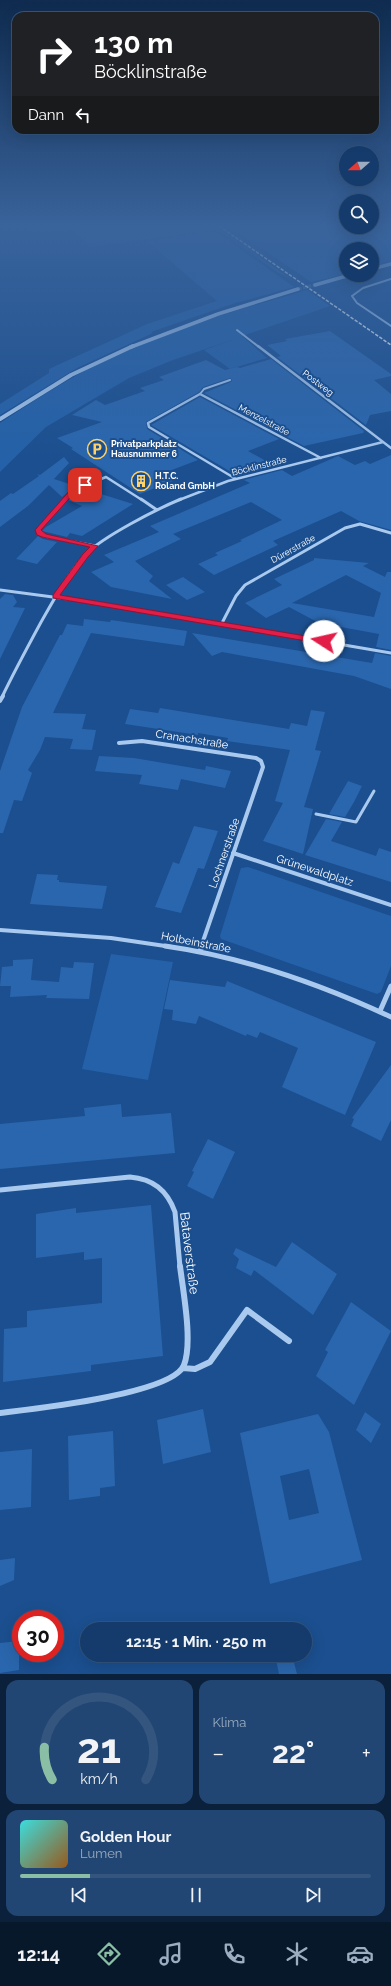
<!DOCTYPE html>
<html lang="de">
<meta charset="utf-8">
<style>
body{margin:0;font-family:Raleway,sans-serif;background:#214673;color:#f1f3f6;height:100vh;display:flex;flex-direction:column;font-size:15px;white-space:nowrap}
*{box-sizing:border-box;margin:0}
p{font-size:13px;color:#9dadc1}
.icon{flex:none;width:22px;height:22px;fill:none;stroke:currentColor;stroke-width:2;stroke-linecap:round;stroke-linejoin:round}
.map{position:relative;height:1674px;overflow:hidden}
.sheet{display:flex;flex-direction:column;gap:6px;padding:6px;background:#0b203b;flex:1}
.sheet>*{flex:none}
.hud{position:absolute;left:12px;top:12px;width:367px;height:122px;border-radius:12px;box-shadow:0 4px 16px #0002,0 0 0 1px #33557e;background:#202124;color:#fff;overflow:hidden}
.needle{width:26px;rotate:249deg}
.controls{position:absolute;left:339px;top:146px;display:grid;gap:8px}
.controls a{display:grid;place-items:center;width:40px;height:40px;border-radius:50%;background:#143b6b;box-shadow:0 4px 16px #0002,0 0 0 1px #33557e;font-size:20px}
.speed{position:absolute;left:12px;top:1610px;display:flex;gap:8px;font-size:20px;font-weight:700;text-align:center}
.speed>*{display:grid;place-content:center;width:52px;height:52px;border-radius:50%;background:#143b6b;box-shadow:0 4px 16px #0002,0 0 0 1px #33557e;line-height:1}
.speed .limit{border:6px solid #d22;background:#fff;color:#111}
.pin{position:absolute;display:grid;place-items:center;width:34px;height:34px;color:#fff;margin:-17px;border-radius:8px;box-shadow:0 2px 6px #0006}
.me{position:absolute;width:44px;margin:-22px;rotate:280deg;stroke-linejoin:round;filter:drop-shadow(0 0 3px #0008)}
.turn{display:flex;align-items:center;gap:14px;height:84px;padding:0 16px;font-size:18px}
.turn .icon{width:52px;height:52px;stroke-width:2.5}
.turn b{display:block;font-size:28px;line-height:34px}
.then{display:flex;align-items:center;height:38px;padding:0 16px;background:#0003;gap:8px;font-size:15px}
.big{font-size:30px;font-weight:700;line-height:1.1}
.sheet .widget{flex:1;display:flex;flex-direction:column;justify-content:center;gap:6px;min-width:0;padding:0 14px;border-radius:12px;background:#214673}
.sheet .dial{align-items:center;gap:0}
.dial svg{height:104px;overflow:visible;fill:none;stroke:#33557e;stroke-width:7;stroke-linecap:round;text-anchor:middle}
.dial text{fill:#f1f3f6;stroke:none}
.song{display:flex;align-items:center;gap:12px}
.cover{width:48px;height:48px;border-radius:6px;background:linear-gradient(135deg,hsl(180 70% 55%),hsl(30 70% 35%))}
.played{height:4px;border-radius:2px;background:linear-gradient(90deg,#8abfa5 20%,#33557e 20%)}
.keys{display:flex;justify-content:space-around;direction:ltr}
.heat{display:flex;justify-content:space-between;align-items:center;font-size:22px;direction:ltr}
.sheet .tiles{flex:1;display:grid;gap:6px;grid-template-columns:1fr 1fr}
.widget:last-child{grid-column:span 2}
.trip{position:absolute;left:80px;top:1622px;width:232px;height:40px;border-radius:20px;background:#143b6b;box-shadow:0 4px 16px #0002,0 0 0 1px #33557e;font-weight:700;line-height:40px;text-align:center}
.menu{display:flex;height:64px;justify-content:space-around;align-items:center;background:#08182b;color:#9dadc1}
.menu .icon{width:28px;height:28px}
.menu .selected{color:#8abfa5}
.menu b{font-size:18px;color:#f1f3f6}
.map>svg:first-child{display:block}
</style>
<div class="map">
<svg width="391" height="1674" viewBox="0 0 391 1674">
<rect width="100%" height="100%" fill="#1b4f8f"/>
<!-- green -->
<path fill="#2461a8" d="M25,226H211L215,230L90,247L72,229L31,232Z
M213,226H216L294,281L277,272Z
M229,226H385L391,228V261L372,267V249H346V274L311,282Z
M210,232L219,234L294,287L232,304L151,332L153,333L77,368L0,415V404L49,373V369L147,324L217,301L147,241Z
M307,290L330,306L242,336L267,358L230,369L204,350L238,338L173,360L129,378L46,427L0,472V423C40,397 80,371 123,351C181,325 246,308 307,290Z
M248,867L391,916V966L381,992L377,994L221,939L220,936L241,868Z
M111,954L173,962L148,1080L82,1069Z"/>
<!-- building -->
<path fill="#2a66ad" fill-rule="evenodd" d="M330,331L391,374V376L374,380L391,394V411L370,415L366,425L277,357L281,356L267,345L287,341L285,339Z
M271,359L364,431L363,433L304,446L204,393L231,382L232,380L230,378L203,387L199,392L146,422L147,429L198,460L164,473L175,480L140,494L71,449L73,448L57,438L102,422L72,415L96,400L105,405L145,391L140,388L164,380L159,377L206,360L225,370L237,367L240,368Z
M200,397L279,439L248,451L275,466L238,476L151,425Z
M391,455V530L359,521L341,511L273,541L278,545L214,575L198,564L218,555L215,553L242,541L240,540L282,520L251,502L173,534L181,539L135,561L153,576L149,581L172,599L111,587L91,572L114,562L104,555L159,532L150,526L250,483L244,480L282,470L292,476L338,456L355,465L365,461L370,464Z
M64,457L69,463L54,479L76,486L62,497L49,485L28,506L0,527V501L11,493L13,494L39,476L37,474L40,475Z
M85,489L133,504L82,536L70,533L67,537L42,531L46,527L82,506L68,500L76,492Z
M38,536L43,539L57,542L37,564L16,559Z
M314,558L369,563L363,566L385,577L387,572H391V650L376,647L379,634L319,623L289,607L266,618L245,603L282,585L274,579L314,560ZM346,575L381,593L374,617L292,603Z
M183,577L205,592L187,600L166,585Z
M5,594L13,595L17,602L13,607L25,608L0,659V599Z
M84,619L110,622L111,620L187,631L184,646L91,633L53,713L86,714L82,729L96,730L92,750L70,749L73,739L45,737L40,750L28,770L32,773L22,801L14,800L3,833H0V771L22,707L60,635H62L67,624L83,626Z
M192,633L372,663L375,653L391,656V689L354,676L222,652L212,656Z
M160,708L289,729L291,723L307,726L311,710L325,712L315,750L321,751L304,807L313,809L303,854L263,841L283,803L275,801L290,750L227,741L228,738L198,733V735L125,724L130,709L158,713Z
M99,756L134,758L205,770L206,766L231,771L225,788L181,779L178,790L139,784L142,775L95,771Z
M348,781L362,786L354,802L345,817L329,814Z
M326,819L342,822L331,841L376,856L379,848L391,852V882L305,855Z
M194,826L218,831L204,869L198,868L181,913L155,907L173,862L179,864Z
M37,874L58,875L57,880H59V882L107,886L102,909L30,904Z
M33,959L31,980L59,982L61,967L73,968L74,962L94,963L89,999L46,998L47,995L10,997L11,986H0L2,967L13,966V960Z
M170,980L225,987L227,981L376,1042L345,1115L282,1087L298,1048L260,1032L257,1038L247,1034L246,1036L199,1016L196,1024L172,1020L173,1010L164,1009Z
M391,1065V1120L381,1141L351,1126L354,1119L352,1118Z
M121,1104L122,1117L171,1113L175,1153L0,1169V1124L85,1116L84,1108Z
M208,1139L235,1152L213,1199L187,1186L194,1172L192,1171Z
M151,1205L163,1356L91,1365V1371L3,1382L4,1329L27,1327V1311L102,1303V1258L84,1260V1252L36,1258V1214L76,1208V1213Z
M292,1242L337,1274L313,1315L254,1270L251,1276L236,1268L239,1259L233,1254L236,1248L276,1267Z
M351,1302L391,1331L354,1405L316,1376L328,1352L325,1350Z
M203,1409L211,1452L163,1464L157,1420Z
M365,1412L381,1424L371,1443L356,1430Z
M318,1414L329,1432L362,1560L270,1584L240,1433ZM309,1469L319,1513L289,1520L280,1476Z
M113,1431L115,1486L100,1488V1496L69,1500L68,1436Z
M32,1449L31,1507L0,1510V1452Z
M15,1558L14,1580L0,1586V1560Z
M19,1641V1670L0,1673V1643Z
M275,1655H292L297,1674H279Z"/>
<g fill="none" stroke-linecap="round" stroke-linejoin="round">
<!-- tertiary-tunnel -->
<path stroke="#3d69a0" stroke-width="3.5" stroke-dasharray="3.5 1.5" stroke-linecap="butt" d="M298,289L315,285"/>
<!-- service-far1 -->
<path stroke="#a9c9ee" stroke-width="2" d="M200,394L204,389L230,380"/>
<!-- service -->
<path stroke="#a9c9ee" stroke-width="3" d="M316,814L356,822L374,791"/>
<!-- minor-far5 -->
<path stroke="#a9c9ee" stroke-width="2" d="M391,279L363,288L352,296L357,303L391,326
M237,330L259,347"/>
<!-- minor-far4 -->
<path stroke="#a9c9ee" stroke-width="2.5" d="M258,346L391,448
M236,479L149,427L148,423L200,394L321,458
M64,500L74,490L106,477L142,500
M179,500L228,481L383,442"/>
<!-- minor-far3 -->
<path stroke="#a9c9ee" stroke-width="3" d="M65,499L40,527L38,532L44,536L95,546
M141,499L157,510
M0,590L98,603L391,653
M222,623L236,596L245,585L345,528L360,524L391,533
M2,697C14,672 27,648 40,624C53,601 67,575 85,555C102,537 157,509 181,499"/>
<!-- minor-far2 -->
<path stroke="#a9c9ee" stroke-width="4" d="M0,701L3,696
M119,743L142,741L256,758L261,761L263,767L201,947
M233,853L391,905
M0,930L111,938L172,947"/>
<!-- minor-far1 -->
<path stroke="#a9c9ee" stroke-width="5" d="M165,946C243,957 320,984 391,1017
M200,951L202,946
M380,1011L391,986
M0,1190L130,1177C153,1179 167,1190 175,1212L180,1267"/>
<!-- minor -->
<path stroke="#a9c9ee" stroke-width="6" d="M183,1368L195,1369L210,1362L247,1310L289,1341
M0,1413C33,1409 173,1394 184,1365C193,1342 183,1291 180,1266"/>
<!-- tertiary-far1 -->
<path stroke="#a9c9ee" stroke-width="3.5" d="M372,269L391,264
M315,285L350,275
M131,347L218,314L298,289"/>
<!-- tertiary -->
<path stroke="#a9c9ee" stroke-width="4" d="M0,419L71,375L133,346"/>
<!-- rail -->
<path stroke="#fff" stroke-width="1.5" stroke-dasharray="3.5 1.5" stroke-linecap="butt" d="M219,226L391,345"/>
</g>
<!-- sky -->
<linearGradient id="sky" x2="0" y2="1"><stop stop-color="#0f2b4f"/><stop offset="0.49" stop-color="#39639b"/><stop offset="1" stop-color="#39639b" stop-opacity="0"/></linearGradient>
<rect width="391" height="460" fill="url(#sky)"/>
<!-- route -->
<path fill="#e11d48" stroke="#92132f" d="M83,484L88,485L76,491L41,530L46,534L98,546L88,557L60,595L324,639L328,641L324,644L53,598V595L83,554L90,547L42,537L37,535L35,530L72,488Z"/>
<!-- icons -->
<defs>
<symbol id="parking-ring" viewBox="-11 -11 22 22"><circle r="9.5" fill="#1b4f8f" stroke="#ffd166" stroke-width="1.5"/><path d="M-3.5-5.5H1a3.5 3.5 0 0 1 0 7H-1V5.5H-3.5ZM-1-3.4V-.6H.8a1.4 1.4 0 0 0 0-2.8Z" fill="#ffd166"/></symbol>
<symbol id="building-ring" viewBox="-11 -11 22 22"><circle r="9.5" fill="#1b4f8f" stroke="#ffd166" stroke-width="1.5"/><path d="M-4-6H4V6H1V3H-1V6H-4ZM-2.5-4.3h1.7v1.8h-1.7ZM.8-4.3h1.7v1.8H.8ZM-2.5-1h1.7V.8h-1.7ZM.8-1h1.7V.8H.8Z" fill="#ffd166"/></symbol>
</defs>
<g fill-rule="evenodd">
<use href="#parking-ring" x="86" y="438" width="22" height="22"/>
<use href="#building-ring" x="130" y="470" width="22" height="22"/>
</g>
<g text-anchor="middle" stroke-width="4" stroke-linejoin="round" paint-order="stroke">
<!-- far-street labels -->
<g font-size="9" fill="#fff" stroke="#1b4f8f">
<text transform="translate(318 383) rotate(37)" y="3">Postweg</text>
<text transform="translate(264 420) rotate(28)" y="3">Menzelstraße</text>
<text transform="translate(259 466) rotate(-14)" y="3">Böcklinstraße</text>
<text transform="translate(293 549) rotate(-29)" y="3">Dürerstraße</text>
</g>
<!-- far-poi labels -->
<g font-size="9" font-weight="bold" fill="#fff" stroke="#1b4f8f" text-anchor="start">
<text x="111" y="447">Privatparkplatz<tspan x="111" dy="10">Hausnummer 6</tspan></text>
<text x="155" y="479">H.T.C.<tspan x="155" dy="10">Roland GmbH</tspan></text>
</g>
<!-- street labels -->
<g font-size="11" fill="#fff" stroke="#1b4f8f">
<text transform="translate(192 739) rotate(9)" y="4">Cranachstraße</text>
<text transform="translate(224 853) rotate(-71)" y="4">Lochnerstraße</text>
<text transform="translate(315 870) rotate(18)" y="4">Grünewaldplatz</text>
<text transform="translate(196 942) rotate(11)" y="4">Holbeinstraße</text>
</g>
<!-- near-street labels -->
<g font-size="13" fill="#fff" stroke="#1b4f8f">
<text transform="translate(190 1253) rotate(83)" y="5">Bataverstraße</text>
</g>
</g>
</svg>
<div class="controls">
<a><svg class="needle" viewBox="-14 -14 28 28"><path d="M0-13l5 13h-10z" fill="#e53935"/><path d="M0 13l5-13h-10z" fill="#9dadc1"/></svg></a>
<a><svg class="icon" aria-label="search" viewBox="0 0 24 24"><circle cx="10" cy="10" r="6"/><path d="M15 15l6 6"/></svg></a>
<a><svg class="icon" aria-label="layers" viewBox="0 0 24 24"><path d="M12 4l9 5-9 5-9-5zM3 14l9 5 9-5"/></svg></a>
</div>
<div class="speed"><div class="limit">30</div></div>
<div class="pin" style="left:85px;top:485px;background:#d93025"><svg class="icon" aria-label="arrive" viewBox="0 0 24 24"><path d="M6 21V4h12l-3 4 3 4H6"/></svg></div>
<svg class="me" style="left:324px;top:641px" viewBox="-20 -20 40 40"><circle r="19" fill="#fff"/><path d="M0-13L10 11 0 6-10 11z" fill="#e11d48"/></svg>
<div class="trip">12:15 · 1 Min. · 250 m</div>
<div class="hud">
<div class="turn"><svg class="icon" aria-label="right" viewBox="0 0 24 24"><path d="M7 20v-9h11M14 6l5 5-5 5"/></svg><div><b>130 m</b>Böcklinstraße</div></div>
<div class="then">Dann<svg class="icon" aria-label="left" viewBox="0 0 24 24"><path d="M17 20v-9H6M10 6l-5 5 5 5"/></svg></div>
</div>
</div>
<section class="sheet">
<div class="tiles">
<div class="widget dial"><svg viewBox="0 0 100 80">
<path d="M14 69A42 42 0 1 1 86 69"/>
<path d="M14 69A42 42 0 0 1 8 44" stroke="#8abfa5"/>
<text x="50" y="56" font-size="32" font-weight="700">21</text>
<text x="50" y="72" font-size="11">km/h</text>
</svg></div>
<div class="widget"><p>Klima</p>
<div class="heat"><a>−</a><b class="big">22°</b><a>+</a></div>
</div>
<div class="widget">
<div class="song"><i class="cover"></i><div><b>Golden Hour</b><p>Lumen</p></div></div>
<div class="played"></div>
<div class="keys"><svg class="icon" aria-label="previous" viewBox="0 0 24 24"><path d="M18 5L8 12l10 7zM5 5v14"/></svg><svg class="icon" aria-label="pause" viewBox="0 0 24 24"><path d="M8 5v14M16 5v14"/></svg><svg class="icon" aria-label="next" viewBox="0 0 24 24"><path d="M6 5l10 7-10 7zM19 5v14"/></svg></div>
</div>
</div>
</section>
<nav class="menu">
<b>12:14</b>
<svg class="icon selected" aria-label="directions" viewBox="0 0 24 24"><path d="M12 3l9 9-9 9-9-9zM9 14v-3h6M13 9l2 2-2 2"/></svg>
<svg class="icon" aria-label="music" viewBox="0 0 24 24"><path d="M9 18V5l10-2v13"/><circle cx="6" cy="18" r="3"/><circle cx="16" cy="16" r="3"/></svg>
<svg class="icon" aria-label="phone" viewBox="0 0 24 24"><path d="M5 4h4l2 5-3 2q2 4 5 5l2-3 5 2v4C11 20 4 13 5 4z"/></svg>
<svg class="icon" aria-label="climate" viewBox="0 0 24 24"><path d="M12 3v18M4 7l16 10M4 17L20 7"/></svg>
<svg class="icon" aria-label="car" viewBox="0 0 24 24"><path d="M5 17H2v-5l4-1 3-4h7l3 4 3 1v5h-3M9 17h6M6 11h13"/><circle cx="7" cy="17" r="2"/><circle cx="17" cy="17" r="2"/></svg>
</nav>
